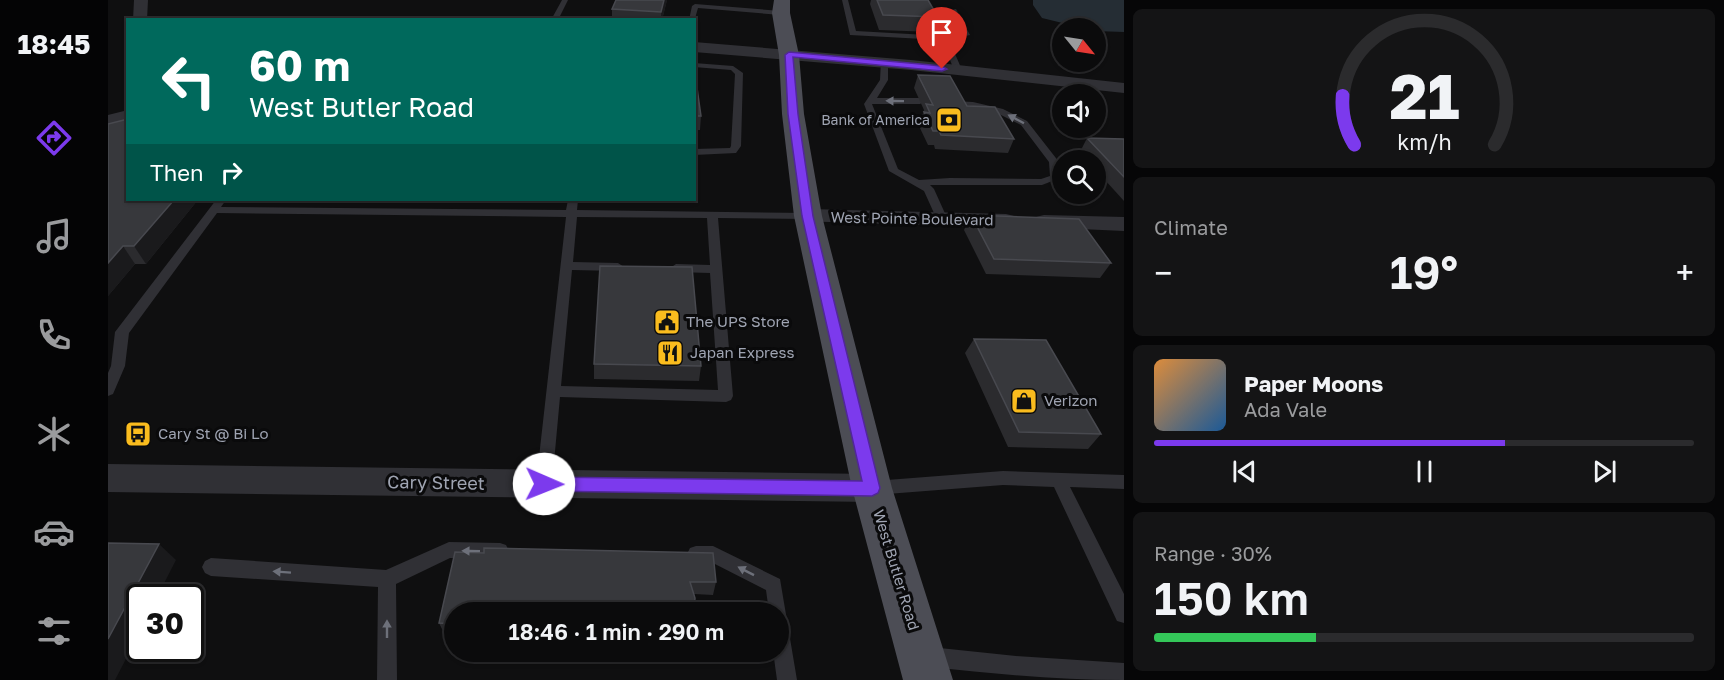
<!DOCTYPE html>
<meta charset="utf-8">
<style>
body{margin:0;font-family:"Golos Text",sans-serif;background:#141415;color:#f1f3f6;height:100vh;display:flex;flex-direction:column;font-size:22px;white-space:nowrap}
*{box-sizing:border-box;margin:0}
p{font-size:20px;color:#9a9b9d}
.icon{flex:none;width:33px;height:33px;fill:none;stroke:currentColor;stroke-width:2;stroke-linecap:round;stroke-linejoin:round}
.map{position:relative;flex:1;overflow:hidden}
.details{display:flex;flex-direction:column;gap:9px;padding:9px;background:#060607;width:600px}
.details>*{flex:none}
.top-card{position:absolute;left:18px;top:18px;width:570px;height:183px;border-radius:0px;box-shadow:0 2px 4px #0004,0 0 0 2px #2b2b2d;background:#00695c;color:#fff;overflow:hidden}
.needle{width:39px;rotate:120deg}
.tools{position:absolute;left:944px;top:18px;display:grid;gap:12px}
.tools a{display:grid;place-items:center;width:54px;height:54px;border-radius:50%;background:#0b0b0c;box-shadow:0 2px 4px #0004,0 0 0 2px #2b2b2d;font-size:30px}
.speed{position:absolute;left:18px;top:584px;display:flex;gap:12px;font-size:30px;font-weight:700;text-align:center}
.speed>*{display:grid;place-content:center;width:78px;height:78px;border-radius:50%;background:#0b0b0c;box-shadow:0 2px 4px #0004,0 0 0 2px #2b2b2d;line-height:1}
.speed .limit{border:3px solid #111;border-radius:9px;background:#fff;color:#111}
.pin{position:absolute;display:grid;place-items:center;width:51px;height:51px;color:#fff;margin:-62px -26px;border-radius:50% 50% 50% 0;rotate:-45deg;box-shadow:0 0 6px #0007}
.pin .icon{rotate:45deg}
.me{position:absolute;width:66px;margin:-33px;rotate:91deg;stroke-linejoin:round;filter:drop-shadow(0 0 4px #0008)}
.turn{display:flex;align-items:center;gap:21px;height:126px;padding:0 24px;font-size:27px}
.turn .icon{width:78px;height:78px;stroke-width:2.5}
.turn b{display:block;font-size:42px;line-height:51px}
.then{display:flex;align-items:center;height:57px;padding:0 24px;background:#0003;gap:12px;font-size:22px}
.big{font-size:45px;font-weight:600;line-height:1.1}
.details .tile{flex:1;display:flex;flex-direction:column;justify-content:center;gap:9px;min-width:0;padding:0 21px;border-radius:9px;background:#141415}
.details .dial{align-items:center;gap:0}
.dial svg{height:156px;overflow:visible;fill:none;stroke:#2b2b2d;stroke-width:7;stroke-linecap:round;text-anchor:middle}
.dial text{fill:#f1f3f6;stroke:none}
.song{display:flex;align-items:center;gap:18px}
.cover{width:72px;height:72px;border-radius:9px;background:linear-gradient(135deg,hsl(30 70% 55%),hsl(210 70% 35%))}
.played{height:6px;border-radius:3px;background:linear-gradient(90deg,#7c3aed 65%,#2b2b2d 65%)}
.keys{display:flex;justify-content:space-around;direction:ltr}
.heat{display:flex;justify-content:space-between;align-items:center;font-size:33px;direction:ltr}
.charge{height:9px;border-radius:4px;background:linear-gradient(90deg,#34c759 30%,#2b2b2d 0)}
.trip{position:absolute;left:336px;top:602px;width:345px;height:60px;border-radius:30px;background:#0b0b0c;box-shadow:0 2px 4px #0004,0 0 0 2px #2b2b2d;font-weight:600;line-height:60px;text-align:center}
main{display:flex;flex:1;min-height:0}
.dock{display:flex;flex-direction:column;width:108px;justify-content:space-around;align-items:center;background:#040405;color:#9a9b9d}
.dock .icon{width:42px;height:42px}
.dock .on{color:#7c3aed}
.dock b{font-size:27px;color:#f1f3f6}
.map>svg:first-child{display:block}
</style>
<main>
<nav class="dock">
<b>18:45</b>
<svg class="icon on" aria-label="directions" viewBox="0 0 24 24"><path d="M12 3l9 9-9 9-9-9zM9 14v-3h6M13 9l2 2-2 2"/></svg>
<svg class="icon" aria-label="music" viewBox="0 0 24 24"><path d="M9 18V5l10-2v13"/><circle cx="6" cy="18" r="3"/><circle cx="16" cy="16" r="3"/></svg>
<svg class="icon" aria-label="phone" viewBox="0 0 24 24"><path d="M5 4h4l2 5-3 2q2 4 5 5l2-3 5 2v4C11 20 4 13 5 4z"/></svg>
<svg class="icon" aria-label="climate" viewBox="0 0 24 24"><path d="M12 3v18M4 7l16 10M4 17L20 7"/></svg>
<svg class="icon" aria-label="car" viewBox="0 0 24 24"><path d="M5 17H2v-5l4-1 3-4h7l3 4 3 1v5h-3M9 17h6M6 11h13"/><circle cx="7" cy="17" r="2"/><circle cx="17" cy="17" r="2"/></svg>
<svg class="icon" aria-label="filters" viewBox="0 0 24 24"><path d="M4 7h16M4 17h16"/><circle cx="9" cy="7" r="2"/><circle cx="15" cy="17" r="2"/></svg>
</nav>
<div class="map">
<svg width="1016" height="680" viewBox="0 0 1016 680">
<rect width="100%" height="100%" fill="#0f0f10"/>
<!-- water -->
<path fill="#252d34" d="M925,0H1016V32L987,31V28H975L934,18L925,5Z"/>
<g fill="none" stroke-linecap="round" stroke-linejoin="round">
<!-- service -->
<path fill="#303035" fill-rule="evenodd" d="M454,0H460L450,20H443Z
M734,0H740L748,31L837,36L854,33L843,10L848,9L862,35L841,40L854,70L850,72L846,70L834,40L742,35Z
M587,4L673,11L677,13L673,15L590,8L586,22V20H581L584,6Z
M773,61L780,63V80L769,98H812L816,101L812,104H764L790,169L811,180L842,178L933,179L942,176L941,162L913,125L889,113L865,108L844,107L840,104L844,101L865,102L895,109L919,121L951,162L952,178L934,185H822L826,189L840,220L838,222H830L816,191L781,171L756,104L772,80Z
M586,63L625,66L635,73L633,146L628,153L586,155V149L622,148L623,146L627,74L623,70L586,67Z
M108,200H118L113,207L458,210L460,200H470L469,210L700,213L706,216L700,219L610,218L625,396L623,400L618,402L452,397L444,484L442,489L436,491L430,489L428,484L458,217L109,213L21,333L17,366L5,394L0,396V373L3,366L7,332ZM469,217L599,218L602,265L568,264L562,268L568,272L602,273L610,390L453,386L464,270L510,271L516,267L510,263L465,262Z
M895,471L1016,475V489L962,487L1016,594V623L1009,621L946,487L895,485L766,495L760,493L758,488L760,483L766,481Z
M341,542L392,543L398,545L401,551L398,557L392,559L342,558L288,584L289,680H269L270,587L103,576L97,573L94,567L97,561L103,558L278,570Z
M588,546H605L672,579L689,680H669L665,651H670V612H661L658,590L603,562H588L582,560L579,554L582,548Z
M822,647L908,656L1016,663V680C951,680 887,674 822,667L815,664L812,657L815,650Z"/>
<!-- minor -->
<path fill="#303035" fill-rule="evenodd" d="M26,0H40L39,20H25Z
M586,42L803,60L1016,83V93L803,70L586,52Z
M20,110V121L0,127V115Z
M700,209L898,214L906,216L909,221L906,226L898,228L692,221L689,216L692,211Z
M936,215L1016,217V231L928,227L925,222L928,217Z
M0,464L764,474L776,478L780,488L776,498L764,502L0,492Z"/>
<!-- primary -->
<path fill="#4c4d55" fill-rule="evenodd" d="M666,0H682V13L691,55L696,114L714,216L784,488L845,680H795L744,488L686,216L674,114L671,55L664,13Z"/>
</g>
<!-- wall -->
<path fill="#2b2b2e" d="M508,0H559L554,20H504V9Z
M763,0H820L830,17L825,32L771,30L762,4Z
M810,75L859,106L906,139L900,153L827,149L826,145H820L811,126L816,110L806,88Z
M586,81L593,116L592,130H586Z
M20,119L89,201L38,264H27L0,296Z
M979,138L1016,139V201L987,169V160H979L972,152Z
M863,215L1003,263L992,278L878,274L856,230Z
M866,339L993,434L980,449L900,447L857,353Z
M486,364L593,366L591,381L486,379Z
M347,552L608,582L605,595L586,594L587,598L586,612H346V635H337L331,623Z"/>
<!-- shaded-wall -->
<path fill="#1a1a1c" d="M556,0H559L554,20H553V12Z
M66,200H88L89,201L38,264L26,246Z
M15,246L27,264L0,296V263Z
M51,544L68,560L49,597H32V632L7,680H0V639Z"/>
<!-- building -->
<path fill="#37383c" stroke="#48494f" stroke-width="1.5" d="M508,0H556L553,12L504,9Z
M769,0H820L830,17L775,15Z
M810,75L842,76L859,106L887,107L906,139L833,135L831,131H825L816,112L822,113L818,104L825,105Z
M586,81H588L593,116H586Z
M20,119V200H66L26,246H15L0,263V124Z
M979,138L1016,139V177Z
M863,215L971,219L1003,263L886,259Z
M492,266L584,267L593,366L486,364Z
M866,339L938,340L993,434L911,432Z
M0,543L51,544L0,639Z
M376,548L605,553L608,582H582L587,598L586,611L585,612H346V624L331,623L347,552L376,553Z"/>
<!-- one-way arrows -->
<defs><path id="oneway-solid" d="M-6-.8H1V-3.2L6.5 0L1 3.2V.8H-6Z" transform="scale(1.5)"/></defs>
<g fill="#6d707a">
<use href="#oneway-solid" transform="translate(787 101) rotate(-179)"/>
<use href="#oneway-solid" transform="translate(908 119) rotate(-152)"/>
<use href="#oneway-solid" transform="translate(363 551) rotate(-179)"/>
<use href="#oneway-solid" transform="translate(638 571) rotate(-153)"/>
<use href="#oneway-solid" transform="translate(174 572) rotate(-176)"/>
<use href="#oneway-solid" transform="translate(279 629) rotate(-90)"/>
</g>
<!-- route -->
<path fill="#7c3aed" stroke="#51269a" stroke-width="1.5" d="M681,52L834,66L839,69L834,71L685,57L690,114L705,216L772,488L770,493L764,496L436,491L430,489L428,484L430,479L436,477L754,481L694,216L680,114L677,55Z"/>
<!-- icons -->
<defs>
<symbol id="bank-square" viewBox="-11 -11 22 22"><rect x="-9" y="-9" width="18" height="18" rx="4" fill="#fabc1e" stroke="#0a0a0b"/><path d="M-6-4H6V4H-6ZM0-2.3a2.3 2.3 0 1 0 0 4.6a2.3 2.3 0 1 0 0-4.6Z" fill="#111"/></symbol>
<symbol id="civic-square" viewBox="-11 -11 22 22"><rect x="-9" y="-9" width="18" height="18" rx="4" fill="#fabc1e" stroke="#0a0a0b"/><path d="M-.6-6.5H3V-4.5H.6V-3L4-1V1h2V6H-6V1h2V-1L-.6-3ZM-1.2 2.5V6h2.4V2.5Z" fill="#111"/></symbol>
<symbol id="restaurant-square" viewBox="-11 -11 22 22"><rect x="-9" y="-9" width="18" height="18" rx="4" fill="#fabc1e" stroke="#0a0a0b"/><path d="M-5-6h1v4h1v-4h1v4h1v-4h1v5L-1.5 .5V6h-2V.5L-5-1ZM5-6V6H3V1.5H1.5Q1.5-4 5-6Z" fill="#111"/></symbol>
<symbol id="shop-square" viewBox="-11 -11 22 22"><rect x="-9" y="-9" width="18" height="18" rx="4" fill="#fabc1e" stroke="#0a0a0b"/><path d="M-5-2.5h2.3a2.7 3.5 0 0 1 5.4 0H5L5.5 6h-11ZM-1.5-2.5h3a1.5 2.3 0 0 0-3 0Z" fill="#111"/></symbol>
<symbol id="bus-square" viewBox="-11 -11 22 22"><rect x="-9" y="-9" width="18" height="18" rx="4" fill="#fabc1e" stroke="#0a0a0b"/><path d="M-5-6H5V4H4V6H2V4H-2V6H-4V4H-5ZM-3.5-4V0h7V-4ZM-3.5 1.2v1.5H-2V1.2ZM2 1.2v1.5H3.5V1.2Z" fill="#111"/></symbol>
</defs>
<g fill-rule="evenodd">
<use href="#bank-square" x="826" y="105" width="30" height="30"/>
<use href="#civic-square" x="544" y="307" width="30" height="30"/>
<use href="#restaurant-square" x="547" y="338" width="30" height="30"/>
<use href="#shop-square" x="901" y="386" width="30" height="30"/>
<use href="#bus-square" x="15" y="419" width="30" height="30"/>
</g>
<g text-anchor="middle" stroke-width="6" stroke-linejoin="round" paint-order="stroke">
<!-- far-poi labels -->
<g font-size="14" fill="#9fa4b2" stroke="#0a0a0b" text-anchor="end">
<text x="822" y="125">Bank of America</text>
</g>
<!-- street labels -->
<g font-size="15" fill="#9fa4b2" stroke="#0a0a0b">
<text transform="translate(804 219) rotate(1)" y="5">West Pointe Boulevard</text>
<text transform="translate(788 570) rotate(73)" y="5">West Butler Road</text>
</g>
<!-- poi labels -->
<g font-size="15" fill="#9fa4b2" stroke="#0a0a0b" text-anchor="start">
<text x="578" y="327">The UPS Store</text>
<text x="582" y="358">Japan Express</text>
<text x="936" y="406">Verizon</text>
<text x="50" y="439">Cary St @ Bi Lo</text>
</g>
<!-- near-street labels -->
<g font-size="18" fill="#9fa4b2" stroke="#0a0a0b">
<text transform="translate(328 483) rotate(1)" y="6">Cary Street</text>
</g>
</g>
</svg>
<div class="tools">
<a><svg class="needle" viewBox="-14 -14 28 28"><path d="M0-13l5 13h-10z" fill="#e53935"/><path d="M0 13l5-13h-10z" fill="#9a9b9d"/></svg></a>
<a><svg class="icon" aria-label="sound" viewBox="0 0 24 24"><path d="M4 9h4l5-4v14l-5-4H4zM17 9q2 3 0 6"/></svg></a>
<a><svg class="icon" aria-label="search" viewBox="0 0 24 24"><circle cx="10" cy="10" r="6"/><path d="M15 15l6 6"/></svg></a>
</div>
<div class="speed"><div class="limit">30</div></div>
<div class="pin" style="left:834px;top:69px;background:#d93025"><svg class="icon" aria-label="arrive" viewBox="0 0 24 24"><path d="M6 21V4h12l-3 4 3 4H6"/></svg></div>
<svg class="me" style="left:436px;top:484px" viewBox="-20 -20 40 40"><circle r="19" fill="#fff"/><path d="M0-13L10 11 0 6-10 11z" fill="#7c3aed"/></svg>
<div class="trip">18:46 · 1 min · 290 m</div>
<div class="top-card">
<div class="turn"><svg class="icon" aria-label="left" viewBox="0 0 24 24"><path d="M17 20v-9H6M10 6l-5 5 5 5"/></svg><div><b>60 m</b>West Butler Road</div></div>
<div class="then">Then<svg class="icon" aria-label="right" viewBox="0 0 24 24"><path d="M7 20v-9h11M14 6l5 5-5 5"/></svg></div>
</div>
</div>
<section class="details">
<div class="tile dial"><svg viewBox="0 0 100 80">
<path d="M14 69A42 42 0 1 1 86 69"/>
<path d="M14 69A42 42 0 0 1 8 44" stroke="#7c3aed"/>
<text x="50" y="56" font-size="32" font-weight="700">21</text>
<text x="50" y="72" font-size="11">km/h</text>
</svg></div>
<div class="tile"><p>Climate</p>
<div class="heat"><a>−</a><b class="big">19°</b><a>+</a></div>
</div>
<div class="tile">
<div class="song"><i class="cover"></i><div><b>Paper Moons</b><p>Ada Vale</p></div></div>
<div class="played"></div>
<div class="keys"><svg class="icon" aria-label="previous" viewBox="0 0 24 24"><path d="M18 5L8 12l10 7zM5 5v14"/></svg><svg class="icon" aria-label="pause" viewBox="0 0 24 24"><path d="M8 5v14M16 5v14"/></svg><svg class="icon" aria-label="next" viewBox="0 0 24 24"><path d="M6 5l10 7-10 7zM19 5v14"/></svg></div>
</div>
<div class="tile"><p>Range · 30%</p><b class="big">150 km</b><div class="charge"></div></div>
</section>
</main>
